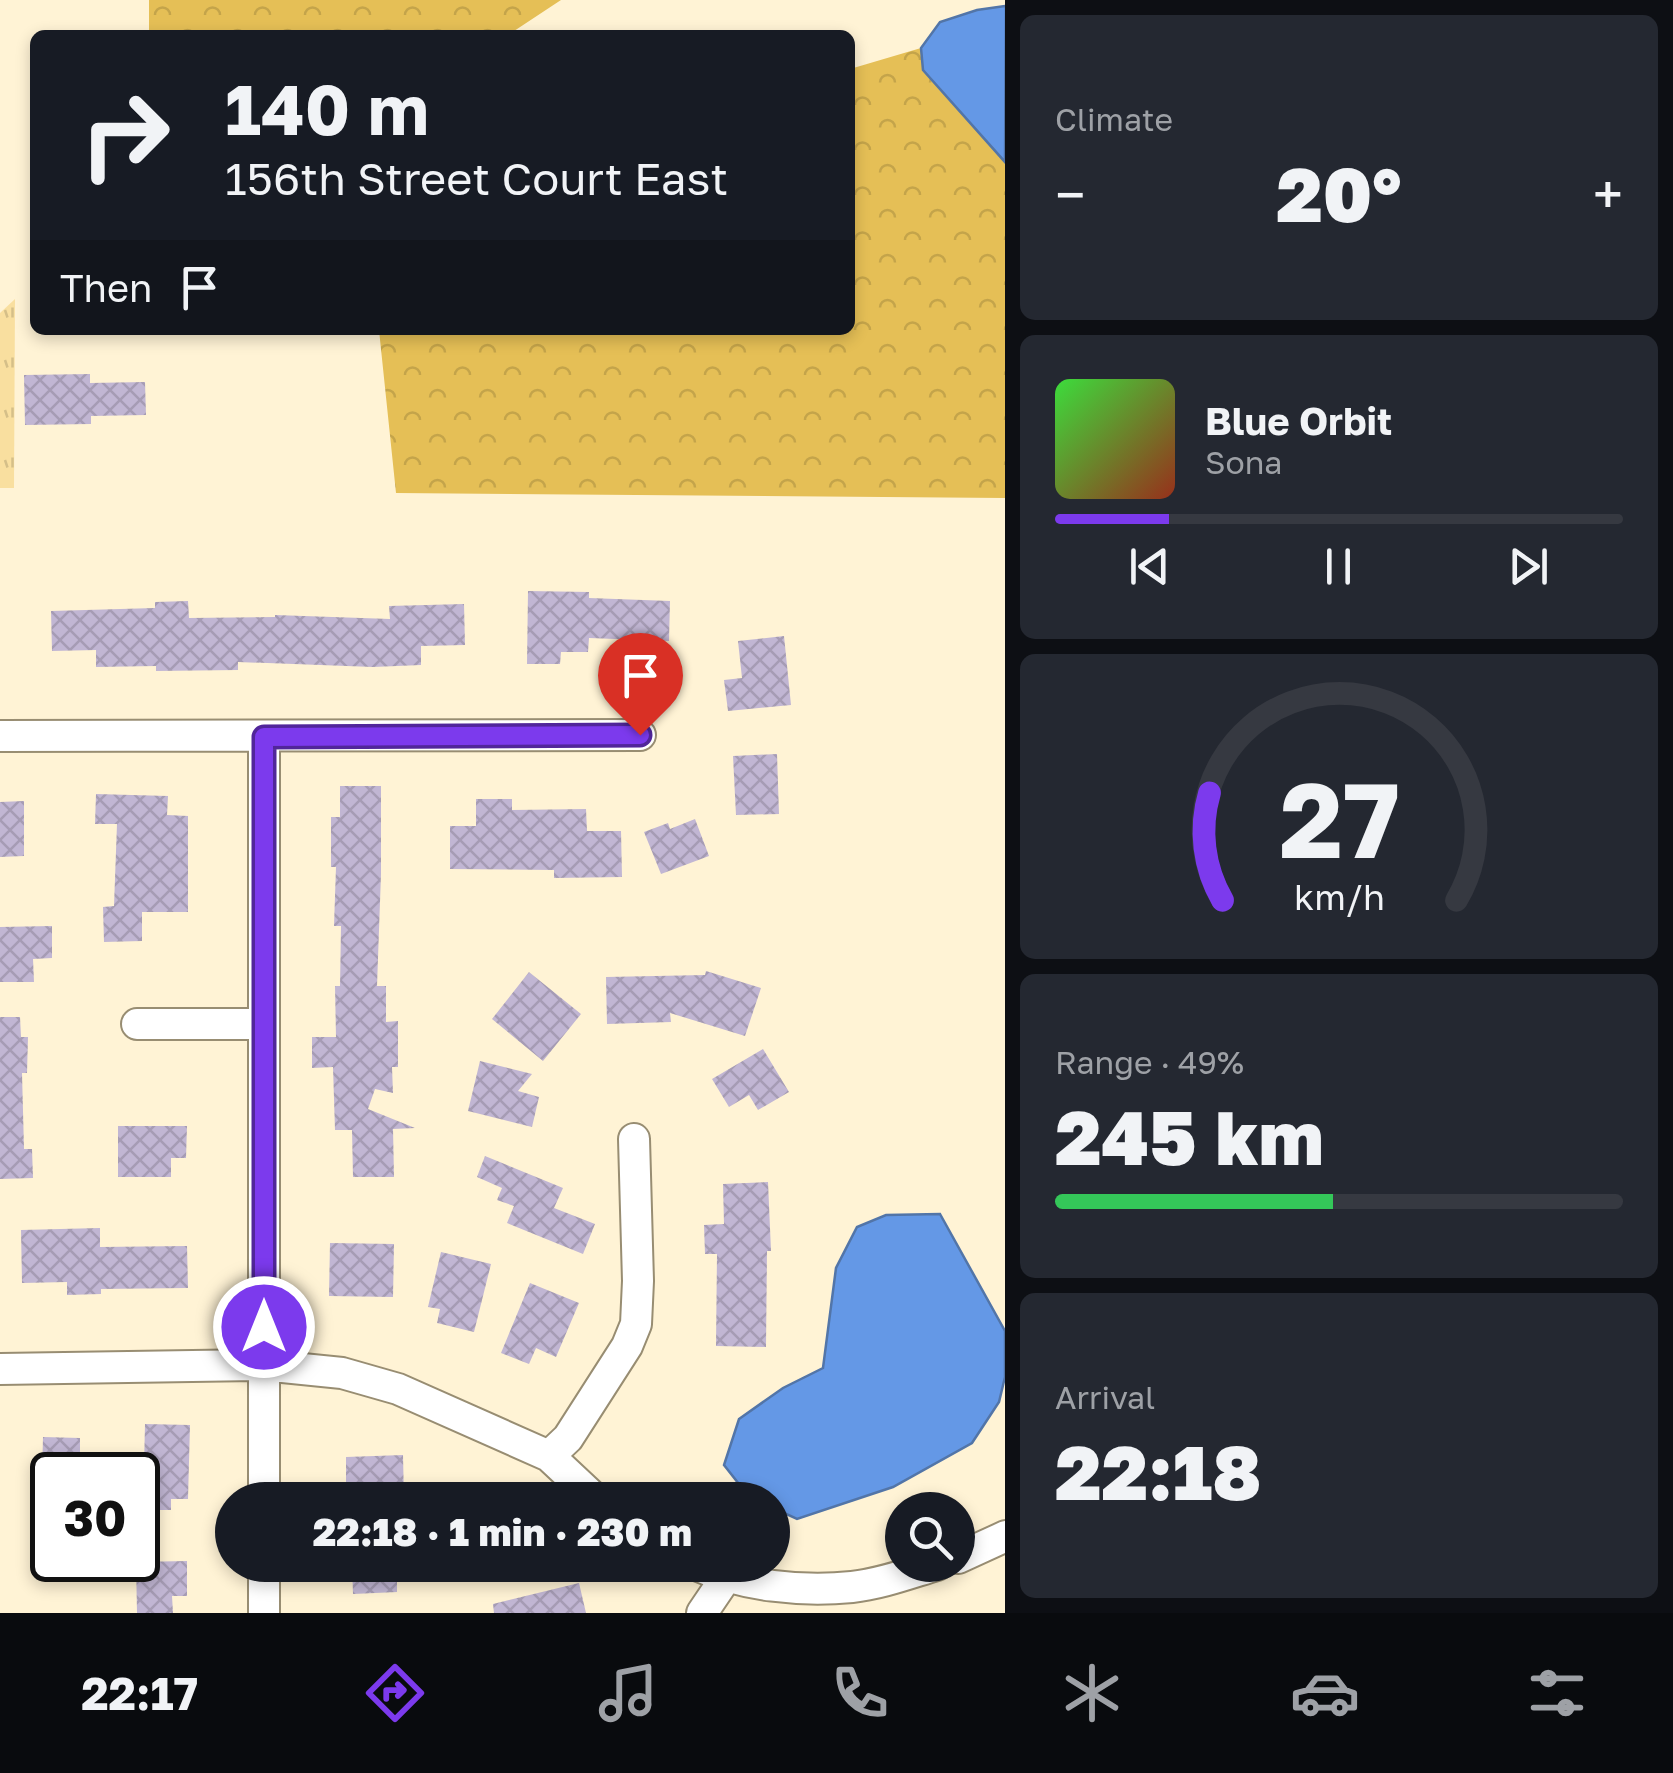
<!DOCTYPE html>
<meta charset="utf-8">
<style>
body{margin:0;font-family:"Golos Text",sans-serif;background:#242831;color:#f1f3f6;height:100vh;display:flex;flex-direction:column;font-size:38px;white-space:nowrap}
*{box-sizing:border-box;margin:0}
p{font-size:32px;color:#9ea1a6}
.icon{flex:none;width:55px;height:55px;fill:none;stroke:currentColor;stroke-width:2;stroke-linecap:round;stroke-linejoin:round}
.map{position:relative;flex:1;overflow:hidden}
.sheet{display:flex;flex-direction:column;gap:15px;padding:15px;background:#0d0f14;width:668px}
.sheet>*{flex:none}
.hud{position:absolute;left:30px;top:30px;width:825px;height:305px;border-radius:15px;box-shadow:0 5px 15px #0003;background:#171b24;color:#f1f3f6;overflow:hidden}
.controls{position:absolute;left:885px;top:1492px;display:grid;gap:20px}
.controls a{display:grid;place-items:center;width:90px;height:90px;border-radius:50%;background:#171b24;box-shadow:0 5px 15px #0003;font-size:50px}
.speed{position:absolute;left:30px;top:1452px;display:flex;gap:20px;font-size:50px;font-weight:700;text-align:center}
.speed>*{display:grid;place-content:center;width:130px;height:130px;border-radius:50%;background:#171b24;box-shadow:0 5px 15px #0003;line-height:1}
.speed .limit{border:5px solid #111;border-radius:15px;background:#fff;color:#111}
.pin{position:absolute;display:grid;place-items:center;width:85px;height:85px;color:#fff;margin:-102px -42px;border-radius:50% 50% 50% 0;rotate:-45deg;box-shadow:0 0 10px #0007}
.pin .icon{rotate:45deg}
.me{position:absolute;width:110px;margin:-55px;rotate:0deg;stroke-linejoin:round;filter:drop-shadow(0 0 8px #0008)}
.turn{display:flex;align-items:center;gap:35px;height:210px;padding:0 30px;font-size:45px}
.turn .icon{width:130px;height:130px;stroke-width:2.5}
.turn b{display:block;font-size:70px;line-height:85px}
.then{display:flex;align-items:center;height:95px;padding:0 30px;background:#0003;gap:20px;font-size:38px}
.big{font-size:75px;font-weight:800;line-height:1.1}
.sheet .tile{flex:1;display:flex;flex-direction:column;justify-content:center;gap:15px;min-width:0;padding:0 35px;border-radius:15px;background:#242831}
.sheet .dial{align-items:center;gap:0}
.dial svg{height:260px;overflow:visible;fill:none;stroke:#363941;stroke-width:7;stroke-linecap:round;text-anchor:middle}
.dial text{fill:#f1f3f6;stroke:none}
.song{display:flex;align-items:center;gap:30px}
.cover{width:120px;height:120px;border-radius:15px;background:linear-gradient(135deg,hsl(120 70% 55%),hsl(10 70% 35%))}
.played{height:10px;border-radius:5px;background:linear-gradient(90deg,#7c3aed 20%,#363941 20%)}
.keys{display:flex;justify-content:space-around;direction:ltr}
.heat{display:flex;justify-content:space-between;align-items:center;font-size:55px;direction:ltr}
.charge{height:15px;border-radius:8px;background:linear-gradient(90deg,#34c759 49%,#363941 0)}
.trip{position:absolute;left:215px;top:1482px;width:575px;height:100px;border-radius:50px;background:#171b24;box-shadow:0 5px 15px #0003;font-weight:800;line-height:100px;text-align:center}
.menu{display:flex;height:160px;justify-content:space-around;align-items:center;background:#090b0e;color:#9ea1a6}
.menu .icon{width:70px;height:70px}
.menu .active{color:#7c3aed}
.menu b{font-size:45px;color:#f1f3f6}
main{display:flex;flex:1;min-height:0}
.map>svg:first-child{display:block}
</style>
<main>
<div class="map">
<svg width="1006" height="1613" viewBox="0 0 1006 1613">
<defs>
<pattern id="grass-tufts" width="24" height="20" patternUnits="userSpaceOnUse" patternTransform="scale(2.5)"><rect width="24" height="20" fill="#f9df9f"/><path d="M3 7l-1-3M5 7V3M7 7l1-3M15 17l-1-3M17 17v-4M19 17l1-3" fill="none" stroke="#d5bf88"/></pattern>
<pattern id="forest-crowns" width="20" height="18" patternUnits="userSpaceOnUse" patternTransform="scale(2.5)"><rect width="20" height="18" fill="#e5bf56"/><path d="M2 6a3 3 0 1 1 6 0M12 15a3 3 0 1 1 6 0" fill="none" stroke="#c4a44a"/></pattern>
<pattern id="building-cross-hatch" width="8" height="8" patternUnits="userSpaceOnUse" patternTransform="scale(2.5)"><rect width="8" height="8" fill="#c1b6d3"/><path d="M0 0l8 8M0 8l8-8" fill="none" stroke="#a69cb4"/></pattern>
</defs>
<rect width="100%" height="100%" fill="#fff3d5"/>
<!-- grass -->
<path fill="url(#grass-tufts)" d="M15,299L14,488H0V313Z"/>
<!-- forest -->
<path fill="url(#forest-crowns)" d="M149,0H561L508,35H149Z
M921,48L923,70L1005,162V498L396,493L379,330H850V69Z"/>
<!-- water -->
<path fill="#6498e6" stroke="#5275a8" stroke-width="2.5" d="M1005,6H1006L1005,162L923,70L921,48L940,22L977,10Z
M940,1214L1005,1331V1377L999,1402L972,1443L893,1487L797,1519L773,1508L772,1500L750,1498L724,1465L739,1419L783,1388L823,1368L836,1268L857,1227L886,1215Z"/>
<!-- building -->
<path fill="url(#building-cross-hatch)" d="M90,374V383L145,382L146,415L91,416V424L25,425L24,375Z
M528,591L589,592V598L670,601L669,641L589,638L588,652H561L560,664H527Z
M188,601L189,618L275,617V615L390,619L389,606L464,604L465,645L421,646V665L373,667L238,662V670L156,671V666L96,667V650L52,651L51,611L155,608V602Z
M784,636L791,705L728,711L724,680L742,678L738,641Z
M777,754L779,814L736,815L733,756Z
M340,786H381V874L377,986H386V1022L398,1021V1067H392L393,1093L375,1089L368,1109L415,1128L393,1129L394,1177H353L352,1130H335L333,1067L312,1068V1037H336L335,986H340L341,926H334L336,867H331V817H340Z
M96,794L168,796L167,815L188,816V912H142V941L104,942L103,907L114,906L117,824H95Z
M476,799H512V810L586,809L587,831H621L622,877L554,878V870L450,869V826H476Z
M24,801V856L0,857V802Z
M695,819L709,856L661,874L644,832L668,823L670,829Z
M52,926V958L33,959L34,982H0V927Z
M706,971L761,988L745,1036L670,1013L671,1022L607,1024L606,977L705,975Z
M529,972L581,1014L543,1061L492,1019Z
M0,1017H20L21,1037H28L27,1073H22L24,1149H32L33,1178L0,1179Z
M763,1049L789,1092L758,1110L749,1095L729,1107L712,1079Z
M480,1061L532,1074L518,1091L539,1097L532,1127L468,1111Z
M118,1126H187L186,1158H171V1177H118Z
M485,1156L563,1188L554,1208L595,1224L583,1254L507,1223L514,1206L497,1200L502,1188L477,1177Z
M768,1182L771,1251H767L766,1347L716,1346L717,1254H705L704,1225L724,1224L723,1184Z
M100,1228V1247L187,1246L188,1288L101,1289V1294L67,1295V1282L22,1283L21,1230Z
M330,1243L394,1244L393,1297L329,1296Z
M441,1252L491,1264L474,1332L437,1323L440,1309L428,1307Z
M530,1283L579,1303L556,1357L536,1348L529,1364L501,1353Z
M145,1424L190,1425L188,1499H171V1510H143Z
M43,1437L80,1438V1453L133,1455V1475H42Z
M403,1455L404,1500H353V1482H346V1457Z
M187,1561V1596H172L173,1613H137L136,1562Z
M352,1565H397V1592L353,1594Z
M579,1583L586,1613H494L493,1604Z"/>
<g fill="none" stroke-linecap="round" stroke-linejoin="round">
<defs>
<path id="minor" d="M0,736L640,735
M137,1024H264
M0,1369L263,1365L342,1373L398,1389L549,1456L596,1500
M549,1456L568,1438L627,1346L636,1324L638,1281L634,1139
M264,1500V737
M958,1558L1006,1536
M264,1565V1613
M696,1565C743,1586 801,1592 852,1587C881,1584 910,1573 937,1565
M702,1613L727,1576"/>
</defs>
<!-- minor casing -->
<use href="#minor" stroke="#988d72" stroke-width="34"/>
<!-- minor -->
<use href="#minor" stroke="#fff" stroke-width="30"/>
</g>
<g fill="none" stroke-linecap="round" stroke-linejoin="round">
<defs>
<path id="route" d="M264,1327V737L640,735"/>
</defs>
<!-- route casing -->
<use href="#route" stroke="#51269a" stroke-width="25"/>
<!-- route -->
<use href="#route" stroke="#7c3aed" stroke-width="18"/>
</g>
</svg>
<div class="controls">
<a><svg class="icon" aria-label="search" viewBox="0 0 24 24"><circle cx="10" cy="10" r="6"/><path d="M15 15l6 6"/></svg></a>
</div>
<div class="speed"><div class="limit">30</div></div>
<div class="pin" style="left:640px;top:735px;background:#d93025"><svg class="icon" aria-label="arrive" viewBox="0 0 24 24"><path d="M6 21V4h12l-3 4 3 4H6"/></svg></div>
<svg class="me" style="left:264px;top:1327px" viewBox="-20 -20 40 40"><circle r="17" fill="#7c3aed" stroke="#fff" stroke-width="3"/><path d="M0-11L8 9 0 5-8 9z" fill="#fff"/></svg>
<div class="trip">22:18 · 1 min · 230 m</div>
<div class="hud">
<div class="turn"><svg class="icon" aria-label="right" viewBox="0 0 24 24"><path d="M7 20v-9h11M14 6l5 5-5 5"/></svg><div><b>140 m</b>156th Street Court East</div></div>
<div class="then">Then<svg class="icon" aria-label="arrive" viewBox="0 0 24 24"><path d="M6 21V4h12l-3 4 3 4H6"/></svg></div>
</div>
</div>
<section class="sheet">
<div class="tile"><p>Climate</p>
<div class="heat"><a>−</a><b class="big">20°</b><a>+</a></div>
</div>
<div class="tile">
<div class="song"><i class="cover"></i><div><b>Blue Orbit</b><p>Sona</p></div></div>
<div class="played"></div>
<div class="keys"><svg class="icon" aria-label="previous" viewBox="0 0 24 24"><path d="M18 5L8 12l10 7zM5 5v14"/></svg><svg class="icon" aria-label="pause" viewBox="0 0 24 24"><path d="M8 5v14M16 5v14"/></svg><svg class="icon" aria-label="next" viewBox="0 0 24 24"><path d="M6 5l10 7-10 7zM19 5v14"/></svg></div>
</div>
<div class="tile dial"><svg viewBox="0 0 100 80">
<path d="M14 69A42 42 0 1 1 86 69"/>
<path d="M14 69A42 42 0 0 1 10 36" stroke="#7c3aed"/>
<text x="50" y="56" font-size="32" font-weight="700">27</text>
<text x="50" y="72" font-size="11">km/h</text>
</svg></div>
<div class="tile"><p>Range · 49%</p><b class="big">245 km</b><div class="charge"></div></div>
<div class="tile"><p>Arrival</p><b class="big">22:18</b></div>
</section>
</main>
<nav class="menu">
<b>22:17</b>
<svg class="icon active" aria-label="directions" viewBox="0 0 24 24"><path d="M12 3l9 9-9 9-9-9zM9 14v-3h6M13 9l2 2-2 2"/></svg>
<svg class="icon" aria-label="music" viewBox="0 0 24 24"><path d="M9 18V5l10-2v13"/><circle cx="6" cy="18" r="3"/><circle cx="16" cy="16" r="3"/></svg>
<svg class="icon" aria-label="phone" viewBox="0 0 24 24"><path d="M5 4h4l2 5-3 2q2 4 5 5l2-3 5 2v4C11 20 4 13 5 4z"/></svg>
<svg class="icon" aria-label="climate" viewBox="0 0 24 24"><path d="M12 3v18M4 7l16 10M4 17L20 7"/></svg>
<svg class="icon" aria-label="car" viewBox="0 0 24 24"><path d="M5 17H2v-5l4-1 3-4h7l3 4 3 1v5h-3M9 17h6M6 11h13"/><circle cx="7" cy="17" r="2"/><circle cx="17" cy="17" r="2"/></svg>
<svg class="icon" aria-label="filters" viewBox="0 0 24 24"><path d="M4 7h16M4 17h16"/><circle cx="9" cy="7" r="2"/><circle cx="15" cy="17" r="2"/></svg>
</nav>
